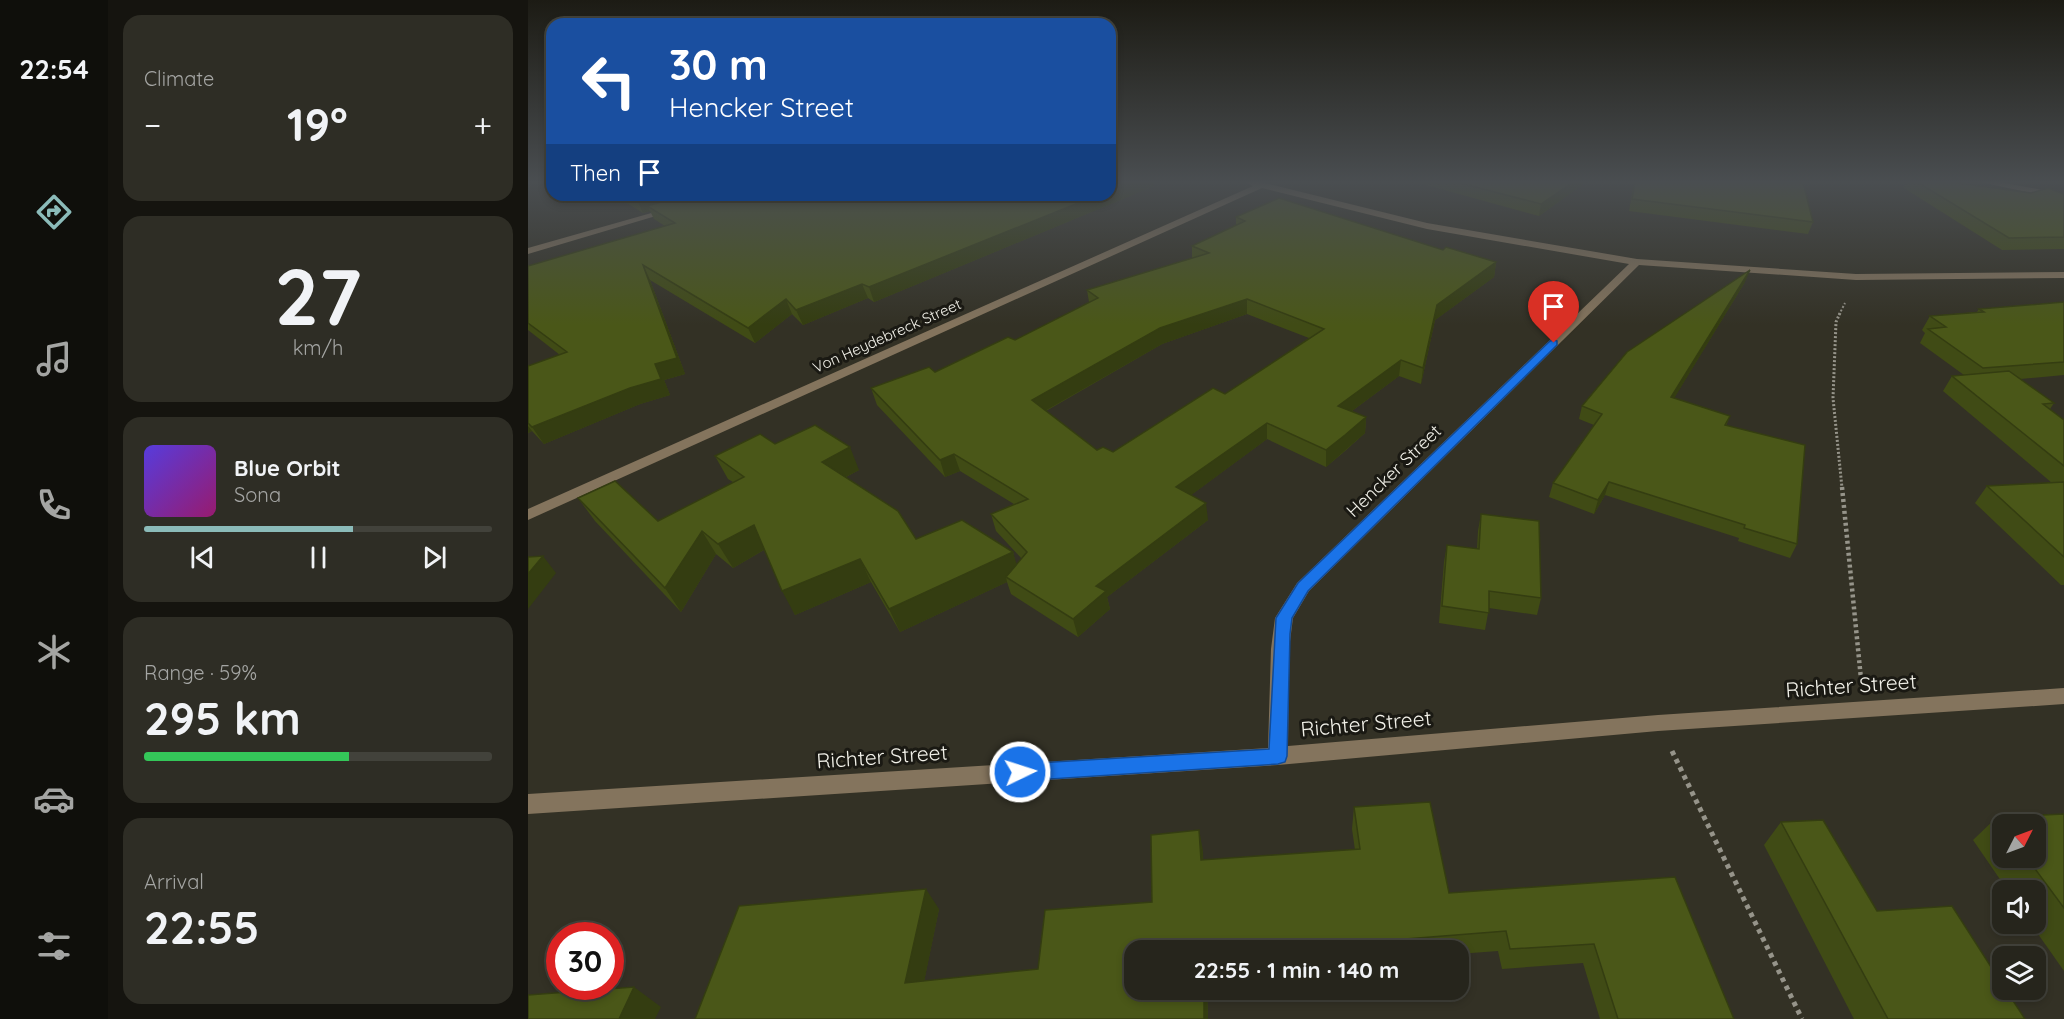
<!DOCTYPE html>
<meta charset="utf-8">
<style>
body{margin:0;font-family:Quicksand,sans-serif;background:#2e2d25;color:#f1f3f6;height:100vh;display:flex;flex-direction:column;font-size:22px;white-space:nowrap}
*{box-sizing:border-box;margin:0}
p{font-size:20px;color:#a4a5a3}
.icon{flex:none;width:33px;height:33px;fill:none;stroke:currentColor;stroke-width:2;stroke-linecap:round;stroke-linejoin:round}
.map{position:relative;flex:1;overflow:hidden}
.drawer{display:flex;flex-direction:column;gap:15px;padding:15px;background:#15140f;width:420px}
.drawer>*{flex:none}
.guide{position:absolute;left:18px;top:18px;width:570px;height:183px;border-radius:18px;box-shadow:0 3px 9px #0003,0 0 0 2px #42423b;background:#1a4fa0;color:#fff;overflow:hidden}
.needle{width:39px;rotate:48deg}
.buttons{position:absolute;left:1464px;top:814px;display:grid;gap:12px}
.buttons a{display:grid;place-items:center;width:54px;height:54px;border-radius:12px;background:#26251c;box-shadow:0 3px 9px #0003,0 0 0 2px #42423b;font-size:30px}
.speed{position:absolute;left:18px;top:922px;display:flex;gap:12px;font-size:30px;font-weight:700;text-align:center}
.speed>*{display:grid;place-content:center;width:78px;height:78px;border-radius:50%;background:#26251c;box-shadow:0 3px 9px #0003,0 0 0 2px #42423b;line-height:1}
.speed .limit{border:9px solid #d22;background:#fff;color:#111}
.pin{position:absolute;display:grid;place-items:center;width:51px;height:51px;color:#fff;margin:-62px -26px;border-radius:50% 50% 50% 0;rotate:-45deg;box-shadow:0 0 6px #0007}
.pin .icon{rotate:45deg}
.me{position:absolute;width:66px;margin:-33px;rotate:86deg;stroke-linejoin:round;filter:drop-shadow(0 0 4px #0008)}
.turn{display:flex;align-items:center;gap:21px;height:126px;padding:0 24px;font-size:27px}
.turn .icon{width:78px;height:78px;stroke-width:2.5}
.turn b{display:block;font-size:42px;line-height:51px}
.then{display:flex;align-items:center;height:57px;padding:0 24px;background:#0003;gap:12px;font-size:22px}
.big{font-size:45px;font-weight:700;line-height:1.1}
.drawer .widget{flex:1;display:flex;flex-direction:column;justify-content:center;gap:9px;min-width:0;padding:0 21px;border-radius:18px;background:#2e2d25}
.drawer .dial{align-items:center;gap:0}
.dial b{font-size:78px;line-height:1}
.song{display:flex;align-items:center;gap:18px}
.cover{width:72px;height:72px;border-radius:9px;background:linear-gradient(135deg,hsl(250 70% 55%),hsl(320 70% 35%))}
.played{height:6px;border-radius:3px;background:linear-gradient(90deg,#8bbbb9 60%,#42423b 60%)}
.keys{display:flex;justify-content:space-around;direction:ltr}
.heat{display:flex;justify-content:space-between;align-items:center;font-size:33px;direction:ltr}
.charge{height:9px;border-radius:4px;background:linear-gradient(90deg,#34c759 59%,#42423b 0)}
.trip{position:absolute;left:596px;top:940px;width:345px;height:60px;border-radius:18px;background:#26251c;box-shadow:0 3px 9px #0003,0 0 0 2px #42423b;font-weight:700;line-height:60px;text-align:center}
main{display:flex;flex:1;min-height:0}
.dock{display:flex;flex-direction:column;width:108px;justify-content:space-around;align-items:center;background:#0f0f0b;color:#a4a5a3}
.dock .icon{width:42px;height:42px}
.dock .on{color:#8bbbb9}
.dock b{font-size:27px;color:#f1f3f6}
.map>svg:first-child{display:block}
</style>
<main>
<nav class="dock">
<b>22:54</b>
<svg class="icon on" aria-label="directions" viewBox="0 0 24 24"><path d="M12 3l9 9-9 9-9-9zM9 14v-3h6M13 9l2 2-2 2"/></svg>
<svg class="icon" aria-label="music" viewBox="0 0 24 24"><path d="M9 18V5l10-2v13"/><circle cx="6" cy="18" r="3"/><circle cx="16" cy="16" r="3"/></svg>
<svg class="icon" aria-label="phone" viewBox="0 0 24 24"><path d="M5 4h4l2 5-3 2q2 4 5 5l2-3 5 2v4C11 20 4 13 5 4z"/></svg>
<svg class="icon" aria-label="climate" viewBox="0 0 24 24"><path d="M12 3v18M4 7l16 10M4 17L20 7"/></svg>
<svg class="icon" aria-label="car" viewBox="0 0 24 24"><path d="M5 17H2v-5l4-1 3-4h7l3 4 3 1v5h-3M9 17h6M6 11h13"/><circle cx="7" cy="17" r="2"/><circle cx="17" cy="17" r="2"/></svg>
<svg class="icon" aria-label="filters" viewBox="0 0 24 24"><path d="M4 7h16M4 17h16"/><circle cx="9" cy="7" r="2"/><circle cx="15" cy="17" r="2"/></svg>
</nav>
<section class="drawer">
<div class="widget"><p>Climate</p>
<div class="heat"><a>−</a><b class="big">19°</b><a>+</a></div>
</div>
<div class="widget dial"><b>27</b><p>km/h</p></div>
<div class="widget">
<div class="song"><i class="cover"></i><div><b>Blue Orbit</b><p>Sona</p></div></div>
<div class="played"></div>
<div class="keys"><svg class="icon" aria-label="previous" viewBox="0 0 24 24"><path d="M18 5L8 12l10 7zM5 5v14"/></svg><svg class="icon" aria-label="pause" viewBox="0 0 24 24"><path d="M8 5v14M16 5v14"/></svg><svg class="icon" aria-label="next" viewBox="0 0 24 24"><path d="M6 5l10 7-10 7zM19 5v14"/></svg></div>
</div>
<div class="widget"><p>Range · 59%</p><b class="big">295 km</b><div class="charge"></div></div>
<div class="widget"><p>Arrival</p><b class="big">22:55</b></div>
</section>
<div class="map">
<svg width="1536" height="1019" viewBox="0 0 1536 1019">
<rect width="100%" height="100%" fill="#333125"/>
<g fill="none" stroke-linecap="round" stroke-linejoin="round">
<!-- path-far3 -->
<path stroke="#96948a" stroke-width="2" stroke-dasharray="2 2" stroke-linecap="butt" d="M1311,315L1317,303"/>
<!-- path-far2 -->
<path stroke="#96948a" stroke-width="3" stroke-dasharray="2 2" stroke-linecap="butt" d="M1312,313L1308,322L1305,398L1314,488"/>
<!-- path-far1 -->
<path stroke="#96948a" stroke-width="4.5" stroke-dasharray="3 3" stroke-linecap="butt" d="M1314,487L1333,679"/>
<!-- path -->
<path stroke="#96948a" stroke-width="5" stroke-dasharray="4.5 4.5" stroke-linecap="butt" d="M1144,751L1274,1019"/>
<!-- minor -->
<path fill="#84745d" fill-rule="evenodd" d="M717,182H733L899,223L1109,259L1328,274L1536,272V278L1328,280L1111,265L781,591L765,618L761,649L760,746L1130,715L1536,688V704L1130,731L750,765L0,814V794L740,748L743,649L747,618L769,583L1101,264L899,229L734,188L0,520V509L725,186Z
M1452,182H1472L1536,194V200Z
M141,208L148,210L0,254V248Z"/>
</g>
<!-- wall -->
<path fill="#404b15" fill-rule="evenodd" d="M887,182H1058L1011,216Z
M1106,182H1275L1285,222L1280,234L1101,211Z
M1378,182H1422L1503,193L1536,194V249L1474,250L1376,188Z
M626,186L346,302L340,298L275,325L264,314L227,343L122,280L157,374L136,380L142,395L112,404L16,444L4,431L0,433V366L32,355L0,330V266L137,226L126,219L122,211L115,213L86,195H582Z
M708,217L915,250L968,262L966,277L907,320L893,384L871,376L824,411L838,417L837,433L817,451L798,467L739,439L663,495L680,520L579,597L582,609L550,637L483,594L479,582L372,632L343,582L267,615L236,550L205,568L188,554L153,612L67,521L50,498L130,521L205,482L200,479L187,456L247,444L331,470L318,477L388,539L485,552L488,565L494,559L468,531L463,514L486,504L432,471L417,477L349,405L343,388L407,372L487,340L561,302L559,290L664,258V246L708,225ZM719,314L781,338L697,394L585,452L569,450L518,411L634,344Z
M1217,282L1146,398L1202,416L1198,426L1269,544L1262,558L1210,541L1211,538L1077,495L1066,514L1021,497L1025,483L1066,425L1051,419L1054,406Z
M1536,302V375L1492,379L1526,403L1522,409L1536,420V585H1533L1447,503L1459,486L1524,483L1415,391L1424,376L1436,375L1392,343L1397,333L1394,330L1402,316L1449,312L1451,309Z
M953,514L1013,598L1009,615L961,608L957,630L911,623L916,562L919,545L949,549L950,531Z
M826,807L921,893L1147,877L1206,1019H1072L1055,963L974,969L970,951L930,954V951H606V990H679L680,1019H167L411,909L396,981L510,969L624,902L671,830L675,860L827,850L824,829Z
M1536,814V971L1503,924H1508V891H1480L1445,840L1469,817ZM1474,825L1508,858H1474Z
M1253,822L1349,911L1497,1019H1326L1236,845Z"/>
<!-- shaded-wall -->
<path fill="#343d11" d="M602,182H625L626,186L346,302L341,287L570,195H582V190Z
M1045,182H1058L1011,216L1013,204Z
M126,195H179L119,206L122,211L115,213L109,200Z
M968,262L966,277L907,320L893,384L895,368L909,305Z
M115,265L122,280L157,374L136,380L142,395L112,404L16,444L4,427L127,364Z
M1222,270L1217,282L1139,410L1143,397Z
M334,284L340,298L275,325L268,310Z
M258,299L264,314L227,343L220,328Z
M719,299V314L634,344L508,416L504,400L632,328Z
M873,360L871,376L809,422L810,406Z
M838,417L837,433L798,467V450Z
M739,423V439L651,504L648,487Z
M0,426L4,431L0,433Z
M322,447L331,470L304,484L294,462Z
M426,454L432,471L417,477L412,460Z
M1081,482L1077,495L1066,514L1070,500Z
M678,503L680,520L579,597L582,609L550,637L545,619L568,586Z
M226,525L239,548L205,568L190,544Z
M174,531L188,554L153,612L137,588Z
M485,552L492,576L478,577L479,582L372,632L361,609Z
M15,556L28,573L0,609V574Z
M332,559L343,582L267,615L254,591Z
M671,830L675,851L676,881L673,860Z
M398,889L411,909L392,1002L377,983Z
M106,987L133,1007L127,1019H91Z
M676,990H679L680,1019H676Z"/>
<!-- building -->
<path fill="#4a5718" stroke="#343d11" stroke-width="1.5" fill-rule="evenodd" d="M582,182H602L582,190Z
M928,182H1045L1013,204Z
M1107,182H1275L1285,222L1104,199Z
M1389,182H1422L1503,193L1520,188L1536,194V237L1481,238Z
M101,195H126L109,200Z
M158,195H570L341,287L334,284L268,310L258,299L220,328L115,265L149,358L127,364L133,379L102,388L4,427L0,423V366L39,352L0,323V266L147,223L119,206Z
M751,198L915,250L918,247L968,262L909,305L895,368L873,360L810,406L838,417L817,435L798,450L739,423L648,487L678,503L568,586L578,591L545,619L478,577L499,552L463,514L500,499L426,454L412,460L343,388L401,367L407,372L480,337L487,340L570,298L559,290L681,253L664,246L717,221L708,217ZM719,299L796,329L697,394L685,388L585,452L575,447L569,450L504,400L632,328Z
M1222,270L1143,397L1202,416L1197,425L1277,445L1269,544L1216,528L1217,525L1081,482L1070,500L1025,483L1074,414L1054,406L1099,352Z
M1536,302V362L1455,368L1400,329L1418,327L1402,316L1456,312L1451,309Z
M1481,371L1526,403L1515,404L1536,420V466L1424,376Z
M287,425L322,447L294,462L370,511L388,539L434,520L485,552L361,609L332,559L254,591L226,525L190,544L174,531L137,588L50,498L87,481L130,521L216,477L187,456L232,434L247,444Z
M1536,482V557L1459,486Z
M953,514L1011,521L1013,598L961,591V613L914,606L919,545L951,549Z
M15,556L0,574V557Z
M902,802L921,893L1147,877L1206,1019H1090L1066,944L982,949L978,931L840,942V946L771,951H606V990H676V1019H167L211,906L398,889L377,983L510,969L517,910L624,902L623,835L671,830L673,860L832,849L826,807Z
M1536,814V908L1499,858H1508V825H1475L1469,817Z
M1295,820L1349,911L1424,906L1474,984V990H1478L1497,1019H1360L1253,822Z
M106,987L91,1019H0V995Z"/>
<!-- sky -->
<linearGradient id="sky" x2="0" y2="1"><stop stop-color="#1c1b14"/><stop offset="0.56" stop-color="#4a4e51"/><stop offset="1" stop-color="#4a4e51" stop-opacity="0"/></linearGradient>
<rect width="1536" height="325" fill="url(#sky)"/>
<!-- route -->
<path fill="#1a73e8" stroke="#114b97" stroke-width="1.5" d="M1026,340L1029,341V345L780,591L764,618L762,634L759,756L757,762L750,764L492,781L486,778L483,772L486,767L492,764L741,749L748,618L770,583L1022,341Z"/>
<g text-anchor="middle" stroke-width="6" stroke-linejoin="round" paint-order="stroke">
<!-- far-street labels -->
<g font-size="15" fill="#f2f1e9" stroke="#1a1913">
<text transform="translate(359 336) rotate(-24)" y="5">Von Heydebreck Street</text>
</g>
<!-- street labels -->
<g font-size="18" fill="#f2f1e9" stroke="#1a1913">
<text transform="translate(866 471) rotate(-44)" y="6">Hencker Street</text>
</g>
<!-- near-street labels -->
<g font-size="21" fill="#f2f1e9" stroke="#1a1913">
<text transform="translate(1323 686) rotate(-4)" y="7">Richter Street</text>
<text transform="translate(838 724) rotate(-5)" y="7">Richter Street</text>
<text transform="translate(354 757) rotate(-4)" y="7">Richter Street</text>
</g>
</g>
</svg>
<div class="buttons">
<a><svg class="needle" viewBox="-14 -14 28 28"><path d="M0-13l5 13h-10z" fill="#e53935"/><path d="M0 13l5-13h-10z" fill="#a4a5a3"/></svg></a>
<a><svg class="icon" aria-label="sound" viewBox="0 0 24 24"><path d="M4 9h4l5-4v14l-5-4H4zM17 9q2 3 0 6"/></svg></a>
<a><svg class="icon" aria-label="layers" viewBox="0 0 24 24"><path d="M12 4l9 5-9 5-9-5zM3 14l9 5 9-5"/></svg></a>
</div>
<div class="speed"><div class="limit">30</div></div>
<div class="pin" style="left:1026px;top:343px;background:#d93025"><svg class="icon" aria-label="arrive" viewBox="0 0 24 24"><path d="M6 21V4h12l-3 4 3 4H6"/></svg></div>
<svg class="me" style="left:492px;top:772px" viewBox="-20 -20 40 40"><circle r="17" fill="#1a73e8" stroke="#fff" stroke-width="3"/><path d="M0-11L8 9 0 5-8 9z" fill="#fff"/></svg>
<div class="trip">22:55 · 1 min · 140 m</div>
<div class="guide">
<div class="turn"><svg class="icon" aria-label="left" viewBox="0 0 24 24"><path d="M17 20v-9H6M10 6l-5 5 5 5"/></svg><div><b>30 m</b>Hencker Street</div></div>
<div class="then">Then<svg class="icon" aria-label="arrive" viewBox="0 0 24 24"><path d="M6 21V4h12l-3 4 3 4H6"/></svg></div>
</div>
</div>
</main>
